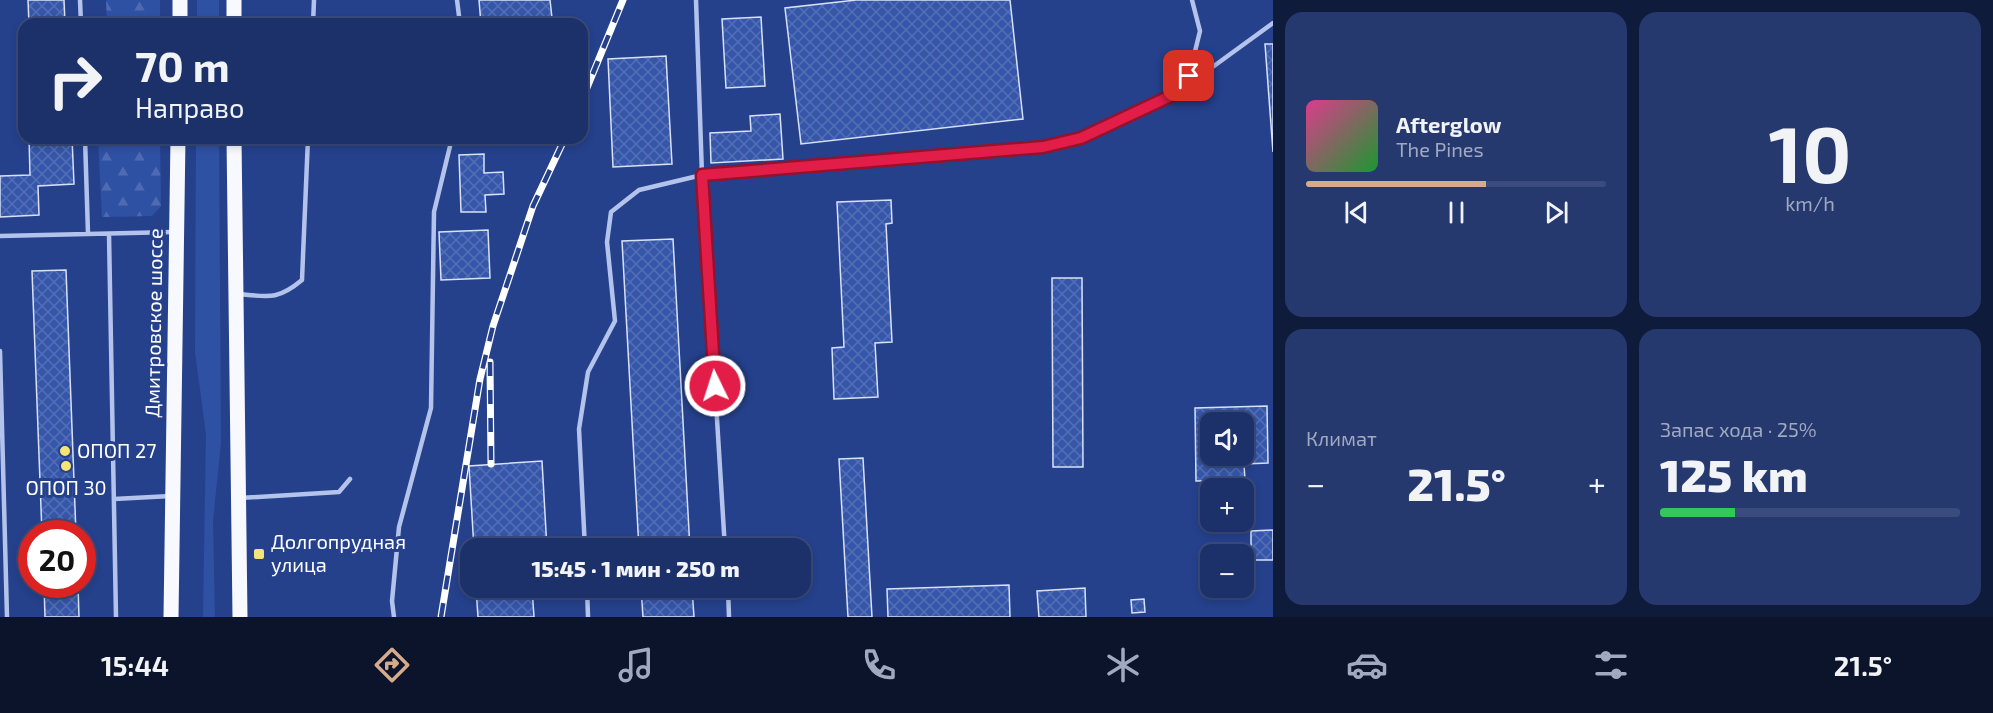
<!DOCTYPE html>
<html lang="ru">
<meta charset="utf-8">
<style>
body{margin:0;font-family:"Exo 2",sans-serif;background:#25396f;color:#f1f3f6;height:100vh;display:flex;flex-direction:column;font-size:22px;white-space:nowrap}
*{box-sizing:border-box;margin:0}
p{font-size:20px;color:#a0a9c0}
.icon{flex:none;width:33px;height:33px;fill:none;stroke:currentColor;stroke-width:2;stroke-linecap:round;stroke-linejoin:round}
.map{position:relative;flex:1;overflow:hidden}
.details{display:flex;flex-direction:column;gap:12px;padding:12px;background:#0f1b3a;width:720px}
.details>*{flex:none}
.hud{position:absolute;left:18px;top:18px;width:570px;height:126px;border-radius:18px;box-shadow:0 3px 9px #0003,0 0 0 2px #3a4c7d;background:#1c3169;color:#f1f3f6;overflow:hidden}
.buttons{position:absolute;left:1200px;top:412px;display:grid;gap:12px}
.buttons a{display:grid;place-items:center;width:54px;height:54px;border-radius:12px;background:#1c3169;box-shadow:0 3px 9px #0003,0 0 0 2px #3a4c7d;font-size:30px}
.speed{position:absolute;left:18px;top:520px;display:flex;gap:12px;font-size:30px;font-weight:700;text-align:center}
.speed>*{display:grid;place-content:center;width:78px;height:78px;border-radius:50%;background:#1c3169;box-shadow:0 3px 9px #0003,0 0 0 2px #3a4c7d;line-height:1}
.speed .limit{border:9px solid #d22;background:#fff;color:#111}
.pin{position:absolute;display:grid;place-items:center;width:51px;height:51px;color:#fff;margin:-26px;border-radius:12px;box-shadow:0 3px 9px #0006}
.me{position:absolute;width:66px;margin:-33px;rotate:356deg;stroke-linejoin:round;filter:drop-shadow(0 0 4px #0008)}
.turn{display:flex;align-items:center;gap:21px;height:126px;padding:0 18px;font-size:27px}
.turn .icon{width:78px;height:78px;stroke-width:2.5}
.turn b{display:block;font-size:42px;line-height:51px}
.big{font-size:45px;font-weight:800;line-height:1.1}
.details .tile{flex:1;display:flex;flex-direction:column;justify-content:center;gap:9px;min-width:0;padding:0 21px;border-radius:18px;background:#25396f}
.details .dial{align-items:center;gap:0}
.dial b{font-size:78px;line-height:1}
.song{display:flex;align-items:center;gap:18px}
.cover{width:72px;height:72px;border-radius:9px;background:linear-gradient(135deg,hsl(330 70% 55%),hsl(130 70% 35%))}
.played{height:6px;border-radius:3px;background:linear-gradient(90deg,#d6ab8b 60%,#3a4c7d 60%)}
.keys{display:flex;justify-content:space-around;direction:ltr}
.heat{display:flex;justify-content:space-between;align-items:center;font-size:33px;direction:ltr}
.charge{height:9px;border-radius:4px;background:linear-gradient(90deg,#34c759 25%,#3a4c7d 0)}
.details .tiles{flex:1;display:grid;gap:12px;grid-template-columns:repeat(2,1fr)}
.trip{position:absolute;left:460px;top:538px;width:351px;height:60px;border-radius:18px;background:#1c3169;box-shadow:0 3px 9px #0003,0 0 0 2px #3a4c7d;font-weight:800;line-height:60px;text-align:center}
.tab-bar{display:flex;height:96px;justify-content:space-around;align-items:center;background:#0b142a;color:#a0a9c0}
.tab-bar .icon{width:42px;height:42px}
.tab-bar .active{color:#d6ab8b}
.tab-bar b{font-size:27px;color:#f1f3f6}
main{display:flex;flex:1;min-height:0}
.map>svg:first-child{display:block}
</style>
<main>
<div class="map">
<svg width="1273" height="617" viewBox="0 0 1273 617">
<defs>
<pattern id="forest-firs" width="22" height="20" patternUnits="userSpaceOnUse" patternTransform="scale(1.5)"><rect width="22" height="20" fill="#2f51a4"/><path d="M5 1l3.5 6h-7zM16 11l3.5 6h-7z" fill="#4e6bb2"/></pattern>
<pattern id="building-cross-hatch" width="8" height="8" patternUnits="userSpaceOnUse" patternTransform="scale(1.5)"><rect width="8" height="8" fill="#3556a9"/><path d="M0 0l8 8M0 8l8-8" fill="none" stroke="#536fb6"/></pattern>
</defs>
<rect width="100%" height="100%" fill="#25418c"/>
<!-- grass -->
<path fill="#2f51a4" d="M197,0H219V24H197Z
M196,138H219L221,442L213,521L215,617H203L206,434L195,352Z"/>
<!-- forest -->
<path fill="url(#forest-firs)" d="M106,0H160V24H107Z
M98,138H160L161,206L152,216L102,217Z"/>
<!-- building -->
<path fill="url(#building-cross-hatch)" stroke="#d8e1f8" stroke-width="1.5" fill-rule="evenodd" d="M28,0H64L65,24H29Z
M479,0H550L552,18L525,20V24H481Z
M856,0H1010L1023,119L801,144L785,8Z
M761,17L765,86L726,88L722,19Z
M1265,44H1273V152Z
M666,56L672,164L613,167L608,59Z
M780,114L783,159L711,163L710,133L751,131L750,116Z
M29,138H72L74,184L38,186L39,215L0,217V176L30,175Z
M484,154V173L503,172L504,194L485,195L486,212H461L459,155Z
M891,200L892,223L886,224L892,342L875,343L878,397L834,399L832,348L844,347L837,202Z
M488,230L490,278L441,280L439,232Z
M673,239L690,549H639L622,241Z
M66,270L76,534H42L32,271Z
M1052,278H1082L1083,467H1053Z
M1267,406L1268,463L1244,464L1245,480L1196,481L1195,408ZM1210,423H1244V456H1210Z
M863,458L872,617H848L839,459Z
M542,461L547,549H474L469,466Z
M1273,530V560H1251V531Z
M44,585H78L79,617H45Z
M1009,585L1010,617H888L887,589Z
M476,588H532L534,617H478Z
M641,588H692L694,617H643Z
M1085,588L1086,617H1039L1037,591Z
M1144,599L1145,612L1132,613L1131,600Z"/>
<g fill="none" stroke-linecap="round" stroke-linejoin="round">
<!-- lane -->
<path stroke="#b3c3eb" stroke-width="4.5" d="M80,0L81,24
M457,0L460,24
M696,0L702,175L725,549
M313,24L314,0
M1181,90L1273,23
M85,138L88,234
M109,234L116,617
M0,236L174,232
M239,294C269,297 278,300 302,280L308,138
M0,351L7,617
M240,498L339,492L350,479
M114,499L171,496
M585,549L579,429L588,372L615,321L607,242L611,212L639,190L702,175L1043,147L1081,138L1177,93L1189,76L1200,31L1192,0
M587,588L588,617
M728,588L729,617
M394,617L392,601L399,527L431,408L434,212L452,138"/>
<!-- primary -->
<path stroke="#f8f9fe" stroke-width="15" d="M180,24V0
M234,24V0
M234,138L240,617
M171,617L178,138"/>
<defs>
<path id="rail" d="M582,100L623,0
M490,362L491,464
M441,617L480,379L493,326L533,206L565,138"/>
</defs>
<!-- rail casing -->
<use href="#rail" stroke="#fff" stroke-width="7"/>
<!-- rail -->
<use href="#rail" stroke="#25418c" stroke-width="4.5" stroke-dasharray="14" stroke-linecap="butt"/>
</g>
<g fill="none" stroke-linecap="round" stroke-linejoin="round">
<defs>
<path id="route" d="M715,386L702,175L1043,147L1081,138L1177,93L1189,76"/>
</defs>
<!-- route casing -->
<use href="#route" stroke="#92132f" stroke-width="15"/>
<!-- route -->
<use href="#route" stroke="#e11d48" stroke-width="10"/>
</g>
<!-- markers -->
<g fill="#f5e577" stroke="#25418c" stroke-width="2">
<circle cx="65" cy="451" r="6"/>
<circle cx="66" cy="466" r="6"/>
<rect x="253" y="548" width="12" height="12" rx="3"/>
</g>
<g text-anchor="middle" stroke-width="6" stroke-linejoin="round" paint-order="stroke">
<!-- street labels -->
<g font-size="20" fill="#fff" stroke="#25418c">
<text transform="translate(154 323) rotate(-89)" y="7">Дмитровское шоссе</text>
</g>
<!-- poi labels -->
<g font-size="20" fill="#fff" stroke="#25418c" text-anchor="start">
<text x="77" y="458">ОПОП 27</text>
<text x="66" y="495" text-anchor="middle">ОПОП 30</text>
<text x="271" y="549">Долгопрудная<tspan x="271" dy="23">улица</tspan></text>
</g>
</g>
</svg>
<div class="buttons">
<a><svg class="icon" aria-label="sound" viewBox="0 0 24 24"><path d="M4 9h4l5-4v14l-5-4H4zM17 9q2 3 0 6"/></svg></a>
<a>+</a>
<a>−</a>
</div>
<div class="speed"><div class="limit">20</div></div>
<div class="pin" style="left:1189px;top:76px;background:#d93025"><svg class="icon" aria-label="arrive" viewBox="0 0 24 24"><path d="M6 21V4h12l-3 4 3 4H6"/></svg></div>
<svg class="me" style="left:715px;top:386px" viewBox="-20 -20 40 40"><circle r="17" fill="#e11d48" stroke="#fff" stroke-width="3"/><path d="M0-11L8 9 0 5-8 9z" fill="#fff"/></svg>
<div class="trip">15:45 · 1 мин · 250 m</div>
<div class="hud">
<div class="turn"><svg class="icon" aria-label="right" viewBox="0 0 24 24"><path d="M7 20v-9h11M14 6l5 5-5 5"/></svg><div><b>70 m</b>Направо</div></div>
</div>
</div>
<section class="details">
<div class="tiles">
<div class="tile">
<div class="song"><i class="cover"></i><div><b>Afterglow</b><p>The Pines</p></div></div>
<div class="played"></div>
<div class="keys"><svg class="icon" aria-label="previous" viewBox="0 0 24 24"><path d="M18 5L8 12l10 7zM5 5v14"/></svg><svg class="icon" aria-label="pause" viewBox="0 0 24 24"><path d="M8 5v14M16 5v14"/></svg><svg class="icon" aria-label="next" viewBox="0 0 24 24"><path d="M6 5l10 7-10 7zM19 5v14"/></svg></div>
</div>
<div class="tile dial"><b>10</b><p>km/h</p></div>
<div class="tile"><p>Климат</p>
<div class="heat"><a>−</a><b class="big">21.5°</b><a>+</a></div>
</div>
<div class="tile"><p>Запас хода · 25%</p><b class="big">125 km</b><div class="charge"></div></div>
</div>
</section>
</main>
<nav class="tab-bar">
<b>15:44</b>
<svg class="icon active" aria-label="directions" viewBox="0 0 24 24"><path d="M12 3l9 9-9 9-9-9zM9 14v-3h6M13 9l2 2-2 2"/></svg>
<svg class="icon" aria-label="music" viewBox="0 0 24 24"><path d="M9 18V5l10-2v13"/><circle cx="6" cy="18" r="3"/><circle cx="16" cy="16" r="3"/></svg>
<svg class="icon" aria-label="phone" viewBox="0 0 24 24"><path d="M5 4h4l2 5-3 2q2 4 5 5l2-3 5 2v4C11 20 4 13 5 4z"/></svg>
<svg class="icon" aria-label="climate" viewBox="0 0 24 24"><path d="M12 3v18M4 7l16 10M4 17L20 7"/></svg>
<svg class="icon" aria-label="car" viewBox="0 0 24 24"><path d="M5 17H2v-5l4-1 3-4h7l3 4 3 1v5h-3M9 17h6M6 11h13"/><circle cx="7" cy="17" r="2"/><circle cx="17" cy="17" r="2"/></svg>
<svg class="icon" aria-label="filters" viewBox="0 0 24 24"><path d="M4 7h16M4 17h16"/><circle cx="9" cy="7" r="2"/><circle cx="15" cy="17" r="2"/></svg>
<b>21.5°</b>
</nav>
